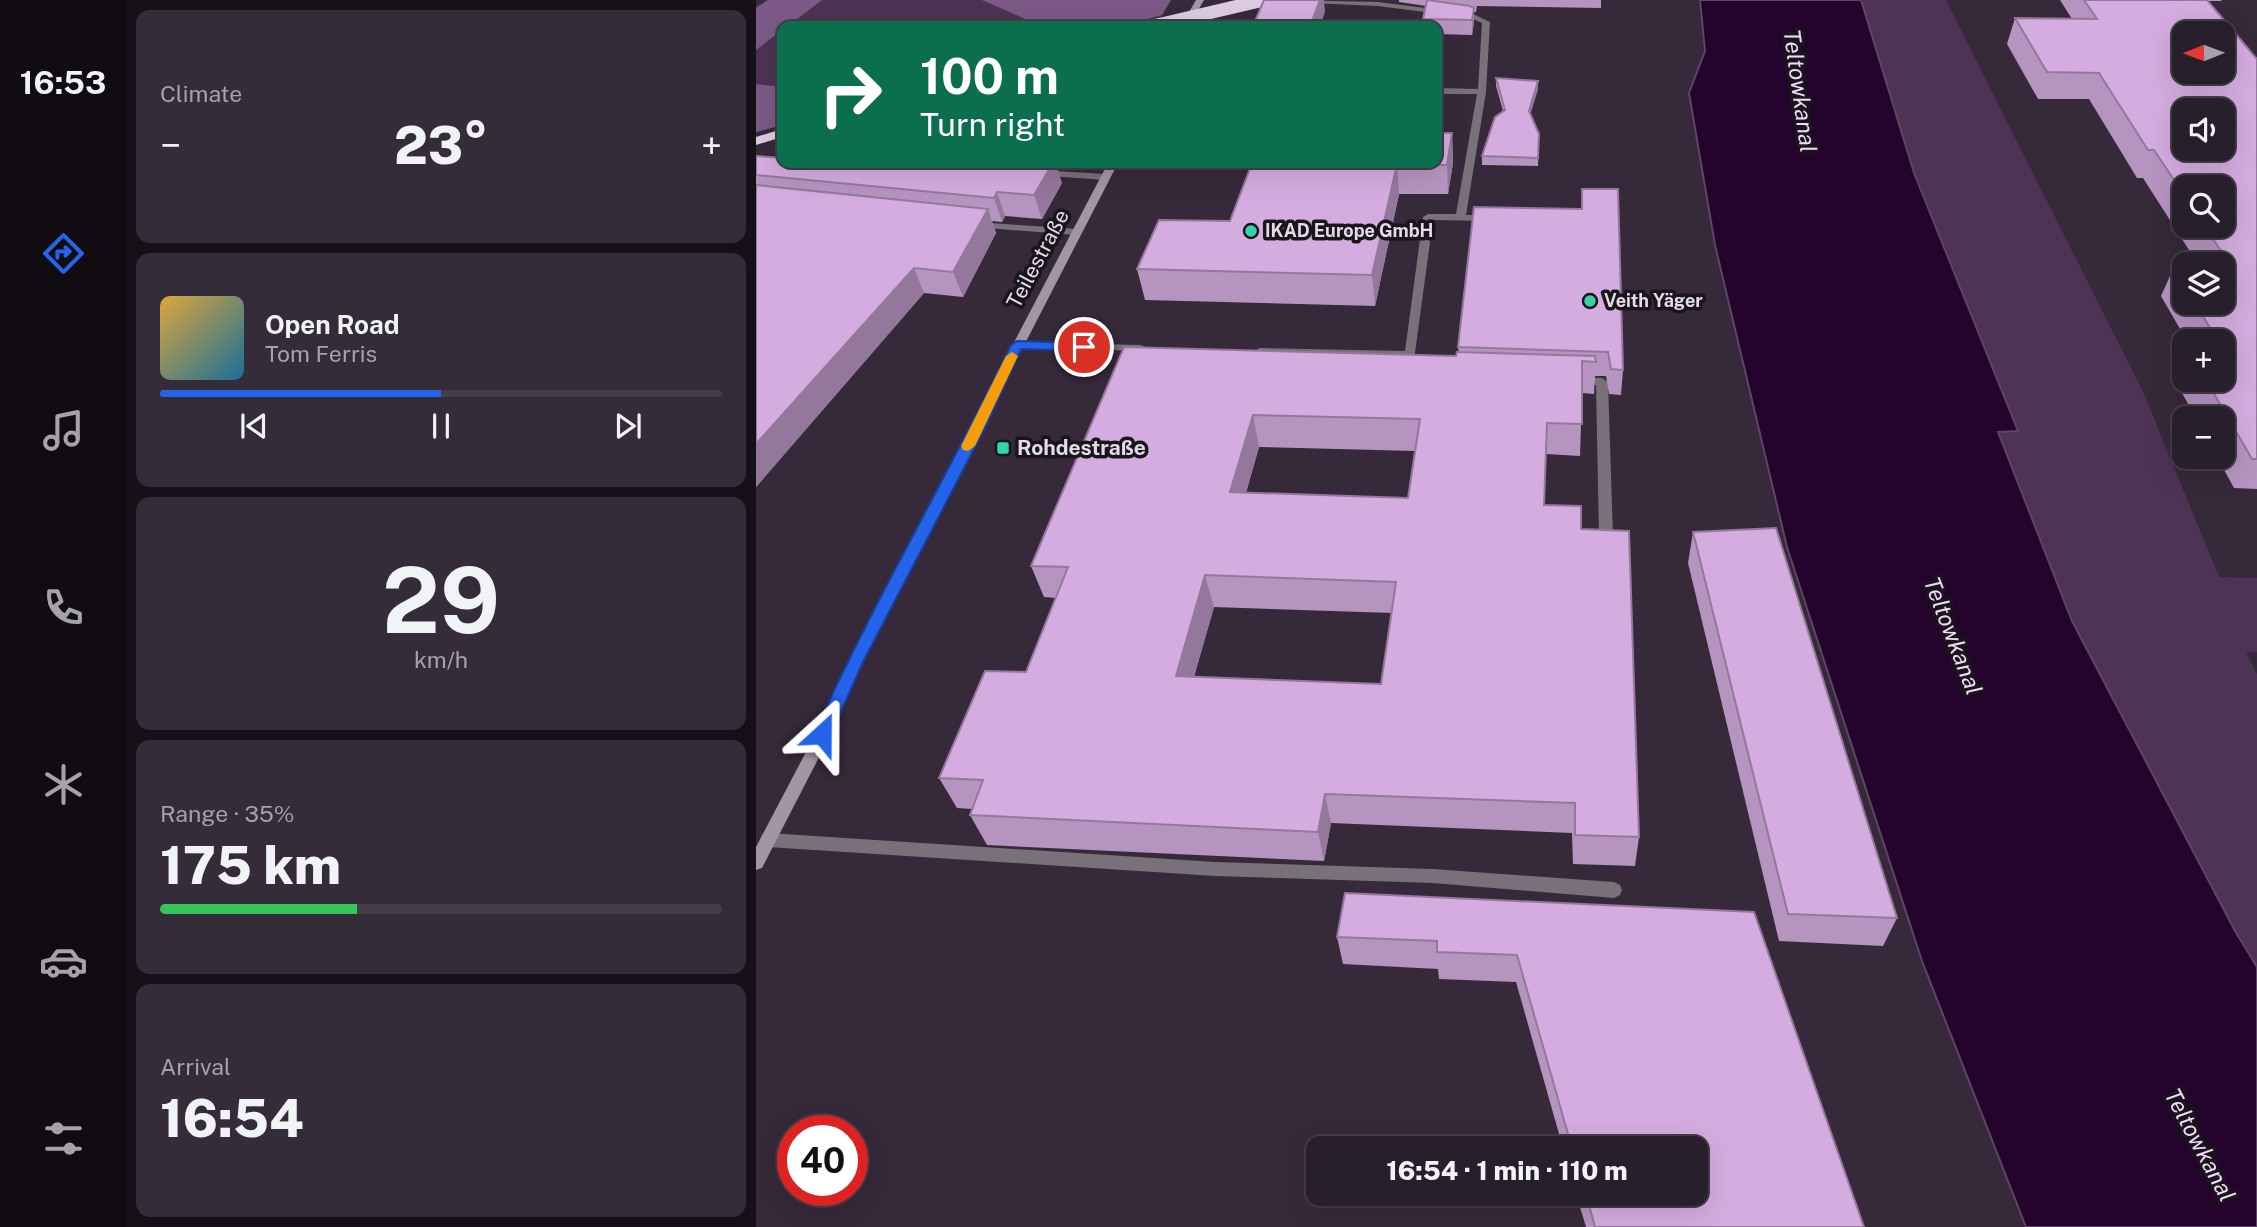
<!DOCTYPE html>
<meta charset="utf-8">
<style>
body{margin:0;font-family:"Public Sans",sans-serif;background:#342c38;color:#f1f3f6;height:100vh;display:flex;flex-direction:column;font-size:26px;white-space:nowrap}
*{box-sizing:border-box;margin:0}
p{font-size:23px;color:#a5a2a9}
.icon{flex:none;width:38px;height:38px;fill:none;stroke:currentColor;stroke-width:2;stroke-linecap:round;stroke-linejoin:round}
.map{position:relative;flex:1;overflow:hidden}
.panel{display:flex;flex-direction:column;gap:10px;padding:10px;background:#161118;width:630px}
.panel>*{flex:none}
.top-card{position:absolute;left:21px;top:21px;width:665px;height:147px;border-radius:14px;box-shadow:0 7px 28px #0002,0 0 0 2px #443d48;background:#0b6e4f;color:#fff;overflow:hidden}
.needle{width:46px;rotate:269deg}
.tools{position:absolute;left:1416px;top:21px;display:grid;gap:14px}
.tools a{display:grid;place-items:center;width:63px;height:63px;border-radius:14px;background:#281f2c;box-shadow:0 7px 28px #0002,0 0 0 2px #443d48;font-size:35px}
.speed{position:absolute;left:21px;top:1115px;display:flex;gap:14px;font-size:35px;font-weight:700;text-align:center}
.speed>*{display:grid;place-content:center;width:91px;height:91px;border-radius:50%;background:#281f2c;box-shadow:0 7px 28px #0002,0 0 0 2px #443d48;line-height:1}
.speed .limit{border:10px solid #d22;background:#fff;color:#111}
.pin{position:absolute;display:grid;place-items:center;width:60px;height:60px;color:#fff;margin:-30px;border:4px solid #fff;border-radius:50%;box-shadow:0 2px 7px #0007}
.me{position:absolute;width:77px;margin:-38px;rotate:24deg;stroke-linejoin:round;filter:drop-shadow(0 0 5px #0008)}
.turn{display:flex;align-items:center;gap:24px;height:147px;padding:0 28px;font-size:32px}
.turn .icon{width:91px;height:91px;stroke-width:2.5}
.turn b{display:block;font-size:49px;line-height:60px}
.big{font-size:52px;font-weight:800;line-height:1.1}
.panel .widget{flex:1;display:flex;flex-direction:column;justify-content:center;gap:10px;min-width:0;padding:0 24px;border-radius:14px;background:#342c38}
.panel .dial{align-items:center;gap:0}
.dial b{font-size:91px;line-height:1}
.song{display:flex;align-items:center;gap:21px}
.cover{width:84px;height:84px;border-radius:10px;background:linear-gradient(135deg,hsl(40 70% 55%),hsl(200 70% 35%))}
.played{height:7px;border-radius:4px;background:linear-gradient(90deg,#2563eb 50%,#443d48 50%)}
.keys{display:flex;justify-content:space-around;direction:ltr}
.heat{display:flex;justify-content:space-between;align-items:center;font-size:38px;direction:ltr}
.charge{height:10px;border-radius:5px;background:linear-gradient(90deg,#34c759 35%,#443d48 0)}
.trip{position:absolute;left:550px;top:1136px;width:402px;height:70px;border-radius:14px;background:#281f2c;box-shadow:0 7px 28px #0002,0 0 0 2px #443d48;font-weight:800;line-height:70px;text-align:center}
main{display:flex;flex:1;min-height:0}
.tab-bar{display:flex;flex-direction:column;width:126px;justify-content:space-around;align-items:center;background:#100c12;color:#a5a2a9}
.tab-bar .icon{width:49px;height:49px}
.tab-bar .selected{color:#2563eb}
.tab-bar b{font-size:32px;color:#f1f3f6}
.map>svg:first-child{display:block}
</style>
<main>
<nav class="tab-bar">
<b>16:53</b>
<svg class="icon selected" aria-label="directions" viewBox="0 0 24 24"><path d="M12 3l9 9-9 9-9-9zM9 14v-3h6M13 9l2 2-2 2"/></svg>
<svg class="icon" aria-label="music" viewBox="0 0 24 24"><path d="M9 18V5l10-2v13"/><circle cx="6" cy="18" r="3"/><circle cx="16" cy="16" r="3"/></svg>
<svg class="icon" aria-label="phone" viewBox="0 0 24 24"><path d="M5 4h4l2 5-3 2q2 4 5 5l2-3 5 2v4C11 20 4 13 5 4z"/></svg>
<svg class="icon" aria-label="climate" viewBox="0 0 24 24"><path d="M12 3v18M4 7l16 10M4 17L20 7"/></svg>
<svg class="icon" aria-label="car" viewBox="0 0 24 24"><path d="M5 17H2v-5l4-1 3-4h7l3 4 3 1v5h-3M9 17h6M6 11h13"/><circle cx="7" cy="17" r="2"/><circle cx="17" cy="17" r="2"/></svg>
<svg class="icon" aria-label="filters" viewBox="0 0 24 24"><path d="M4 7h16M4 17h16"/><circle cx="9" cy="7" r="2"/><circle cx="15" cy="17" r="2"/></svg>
</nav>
<section class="panel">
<div class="widget"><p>Climate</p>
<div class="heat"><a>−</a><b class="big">23°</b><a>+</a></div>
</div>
<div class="widget">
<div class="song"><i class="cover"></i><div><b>Open Road</b><p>Tom Ferris</p></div></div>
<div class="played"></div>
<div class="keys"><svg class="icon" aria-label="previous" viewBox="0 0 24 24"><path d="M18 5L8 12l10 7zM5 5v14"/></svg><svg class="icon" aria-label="pause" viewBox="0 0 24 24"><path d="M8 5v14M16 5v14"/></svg><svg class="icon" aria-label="next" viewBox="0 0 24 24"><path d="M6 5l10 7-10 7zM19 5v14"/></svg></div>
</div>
<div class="widget dial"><b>29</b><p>km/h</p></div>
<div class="widget"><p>Range · 35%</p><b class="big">175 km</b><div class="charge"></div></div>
<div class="widget"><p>Arrival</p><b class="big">16:54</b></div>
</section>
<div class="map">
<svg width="1501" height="1227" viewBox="0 0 1501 1227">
<rect width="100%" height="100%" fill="#36293a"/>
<!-- green -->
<path fill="#4d3354" d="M11,0H415L400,26H26V125L0,133V6Z
M1105,0H1190L1388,394L1463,577L1501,578V652H1490L1501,674V967L1479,931L1316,621L1242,432L1261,430L1158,173Z"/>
<!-- forest -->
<path fill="#7d5987" d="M12,0H66L32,26H26V30L0,50V8Z
M226,0H415L406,15L366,26H285Z
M0,84L26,87V125L0,132Z"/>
<!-- water -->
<path fill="#24042c" stroke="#5e4564" stroke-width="2" d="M944,0H1105L1158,173L1262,431L1242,432L1316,621L1479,931L1501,967V1227H1270L1166,961L1031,547L959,245L933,93L949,51Z"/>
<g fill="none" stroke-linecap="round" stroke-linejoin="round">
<!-- lane -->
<path fill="#787179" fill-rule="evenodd" d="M528,0L622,2L717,14L734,22L730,92L710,215H734L739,218L734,221L677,220L656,375H648L646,373L648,358L504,354L498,351L504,348L649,351L667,217L672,214H700L721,94H681V88L722,89L726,23L715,18L622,6L532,2Z
M284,170L349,174L354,177L349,180L281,175V171Z
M221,222L320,229L325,232L320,235L217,227V223Z
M261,342L385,345L391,348L385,351L257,347V343Z
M820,377L846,378L852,382L857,536L850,541L843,536L840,385L816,384V378Z
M12,833L459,862L677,869L858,882L864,885L866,890L864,895L858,898L677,883L459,876L12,847L6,845L4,840L6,835Z"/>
<!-- secondary -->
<path fill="#a196a3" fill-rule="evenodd" d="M440,0H448L433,26H425Z
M352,163H362L127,619L75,734L6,868L0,870V847L60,733L113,619Z"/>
<!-- highway -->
<path fill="#ddcce1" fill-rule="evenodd" d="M26,129V137L0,145V137Z"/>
<!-- highway-bridge -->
<path stroke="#ddcce1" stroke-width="13" d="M397,26L508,0"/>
</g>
<!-- wall -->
<path fill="#b694c0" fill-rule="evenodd" d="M643,0H845V8L721,6L720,12H718V22L716,35L681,34V26H667V19L670,6L643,2Z
M1304,0H1466L1465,1H1451L1501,59V489L1478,488L1461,457H1466V418H1440L1426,393L1433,380H1466V341H1431L1405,296L1418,267H1428V303H1466V264H1442L1387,178H1381L1333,99H1282L1251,44L1259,18L1316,19ZM1428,187L1466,226H1428Z
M740,78L782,81V89L774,114L783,134L782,166L726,165V156L747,111L740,86Z
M696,133L697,163L692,194H643L619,306L389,300L381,269L474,221Z
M0,156L103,164L306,183L286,219L249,216L246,222L236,221L240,233L207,297L168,293L0,487Z
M826,189L867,370L865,395L853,394L850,376H839L838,394L826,393L824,456L790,454L788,505L825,529L883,837L879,866L817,864L816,833L575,823L568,861L231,845L214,815L216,809L201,808L183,778L270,672L300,598L288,597L275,566L368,347L700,356L703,353L702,347L825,209ZM503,447L659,451L652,498L490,493ZM458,607L636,613L625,684L438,677Z
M937,532L1141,918L1127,946L1023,941L932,563Z
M998,912L1108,1227H830L820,1194H940V1148H807L760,982L683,979L682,969L587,964L581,937Z"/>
<!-- shaded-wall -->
<path fill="#94789c" d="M564,0H568L569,12L564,26H554Z
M718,8V22L716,35V20Z
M782,81V89L773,119V111Z
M696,133L697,163L692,194L691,165Z
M297,163H300L306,183L286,219L278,195Z
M641,164L643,194L619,306L616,275Z
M241,192L249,216L246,222L238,198Z
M232,209L240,233L207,297L197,272Z
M158,268L168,293L0,487V444Z
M497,415L503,447L481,524L474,492Z
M449,575L458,607L429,707L420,676Z
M569,794L575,823L568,861L562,832Z"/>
<!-- building -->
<path fill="#d4acdf" stroke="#94789c" stroke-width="2" fill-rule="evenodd" d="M508,0H564L554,26H497Z
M671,0L714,6L718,8L716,20L667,19Z
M1328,0H1451L1501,59V459H1496L1450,380H1466V364H1476L1466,348V341H1462L1439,303H1466V268H1477L1448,226H1466V187H1428V195L1398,150H1392L1343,73L1291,72L1259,18L1341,19ZM1428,33H1466V72H1428ZM1428,110H1466V149H1428Z
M740,78L782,81L773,111L783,134L782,158L726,156L739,117L749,110Z
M681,133H696L691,165L641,164L616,275L381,269L403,220L474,221L496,163H681Z
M0,156L26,158V163H88L103,164L105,163H297L278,195L241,192L238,198L0,175Z
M0,185L232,209L197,272L158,268L0,444Z
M826,189H862L867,370L855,369L852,352L702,347L718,207L826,209Z
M1418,267H1428V284Z
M368,347L700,356L701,352L839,356L840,362L826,361V424L791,423L788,505L825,506V529L873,531L883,837L819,835V803L569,794L562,832L214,815L227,780L183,778L229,671L270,672L312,567L275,566ZM497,415L664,419L652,498L474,492ZM449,575L640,582L625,684L420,676Z
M1020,528L1141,918L1032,914L937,532Z
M589,893L998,912L1108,1227H839L830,1194H940V1148H816L761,955L681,952V941L581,937Z"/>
<!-- route -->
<path fill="#2563eb" stroke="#184099" stroke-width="2" d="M261,341L328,343L334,347L328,351L265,349L230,426L106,664L73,739H60L58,734C117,602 192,476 255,345Z"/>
<!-- slow -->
<path fill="#f59e0b" d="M256,352L262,356L219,446L212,451L207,450L205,446L250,356Z"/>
<!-- markers -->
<g fill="#34d4a8" stroke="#1a141c" stroke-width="2.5">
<circle cx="495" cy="231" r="7"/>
<circle cx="834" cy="301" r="7"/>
<rect x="240" y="441" width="14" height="14" rx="3.5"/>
</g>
<g text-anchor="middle" stroke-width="7" stroke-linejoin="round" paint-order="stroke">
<!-- far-poi labels -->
<g font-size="18" font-weight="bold" fill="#e4dce6" stroke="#1a141c" text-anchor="start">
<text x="509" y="237">IKAD Europe GmbH</text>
<text x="848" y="307">Veith Yäger</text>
</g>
<!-- street labels -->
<g font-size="21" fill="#e4dce6" stroke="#1a141c">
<text transform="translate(282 259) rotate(-62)" y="7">Teilestraße</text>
</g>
<!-- poi labels -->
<g font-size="21" font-weight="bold" fill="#e4dce6" stroke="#1a141c" text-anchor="start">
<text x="261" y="455">Rohdestraße</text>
</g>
<!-- water labels -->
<g font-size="23" font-style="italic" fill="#f1daf7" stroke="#1a141c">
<text transform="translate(1044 91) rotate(82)" y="8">Teltowkanal</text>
<text transform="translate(1197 636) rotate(69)" y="8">Teltowkanal</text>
<text transform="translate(1444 1145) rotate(62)" y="8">Teltowkanal</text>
</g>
</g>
</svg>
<div class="tools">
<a><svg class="needle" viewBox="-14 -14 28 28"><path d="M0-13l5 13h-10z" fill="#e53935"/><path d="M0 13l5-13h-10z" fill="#a5a2a9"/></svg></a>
<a><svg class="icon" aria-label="sound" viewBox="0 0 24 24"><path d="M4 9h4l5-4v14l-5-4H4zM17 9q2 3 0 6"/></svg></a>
<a><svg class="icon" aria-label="search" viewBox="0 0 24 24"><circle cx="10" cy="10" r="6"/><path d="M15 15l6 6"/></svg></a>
<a><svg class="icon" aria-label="layers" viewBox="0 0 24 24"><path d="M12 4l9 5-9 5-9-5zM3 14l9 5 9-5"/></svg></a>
<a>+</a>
<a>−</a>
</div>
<div class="speed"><div class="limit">40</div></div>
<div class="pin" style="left:328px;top:347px;background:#d93025"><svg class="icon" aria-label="arrive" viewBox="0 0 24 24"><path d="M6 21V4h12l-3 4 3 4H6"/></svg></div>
<svg class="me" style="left:66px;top:734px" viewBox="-20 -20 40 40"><path d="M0-17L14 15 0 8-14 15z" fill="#2563eb" stroke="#fff" stroke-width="4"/></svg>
<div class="trip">16:54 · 1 min · 110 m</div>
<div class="top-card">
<div class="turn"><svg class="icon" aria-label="right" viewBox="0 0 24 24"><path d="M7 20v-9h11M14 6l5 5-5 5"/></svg><div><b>100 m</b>Turn right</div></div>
</div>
</div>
</main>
